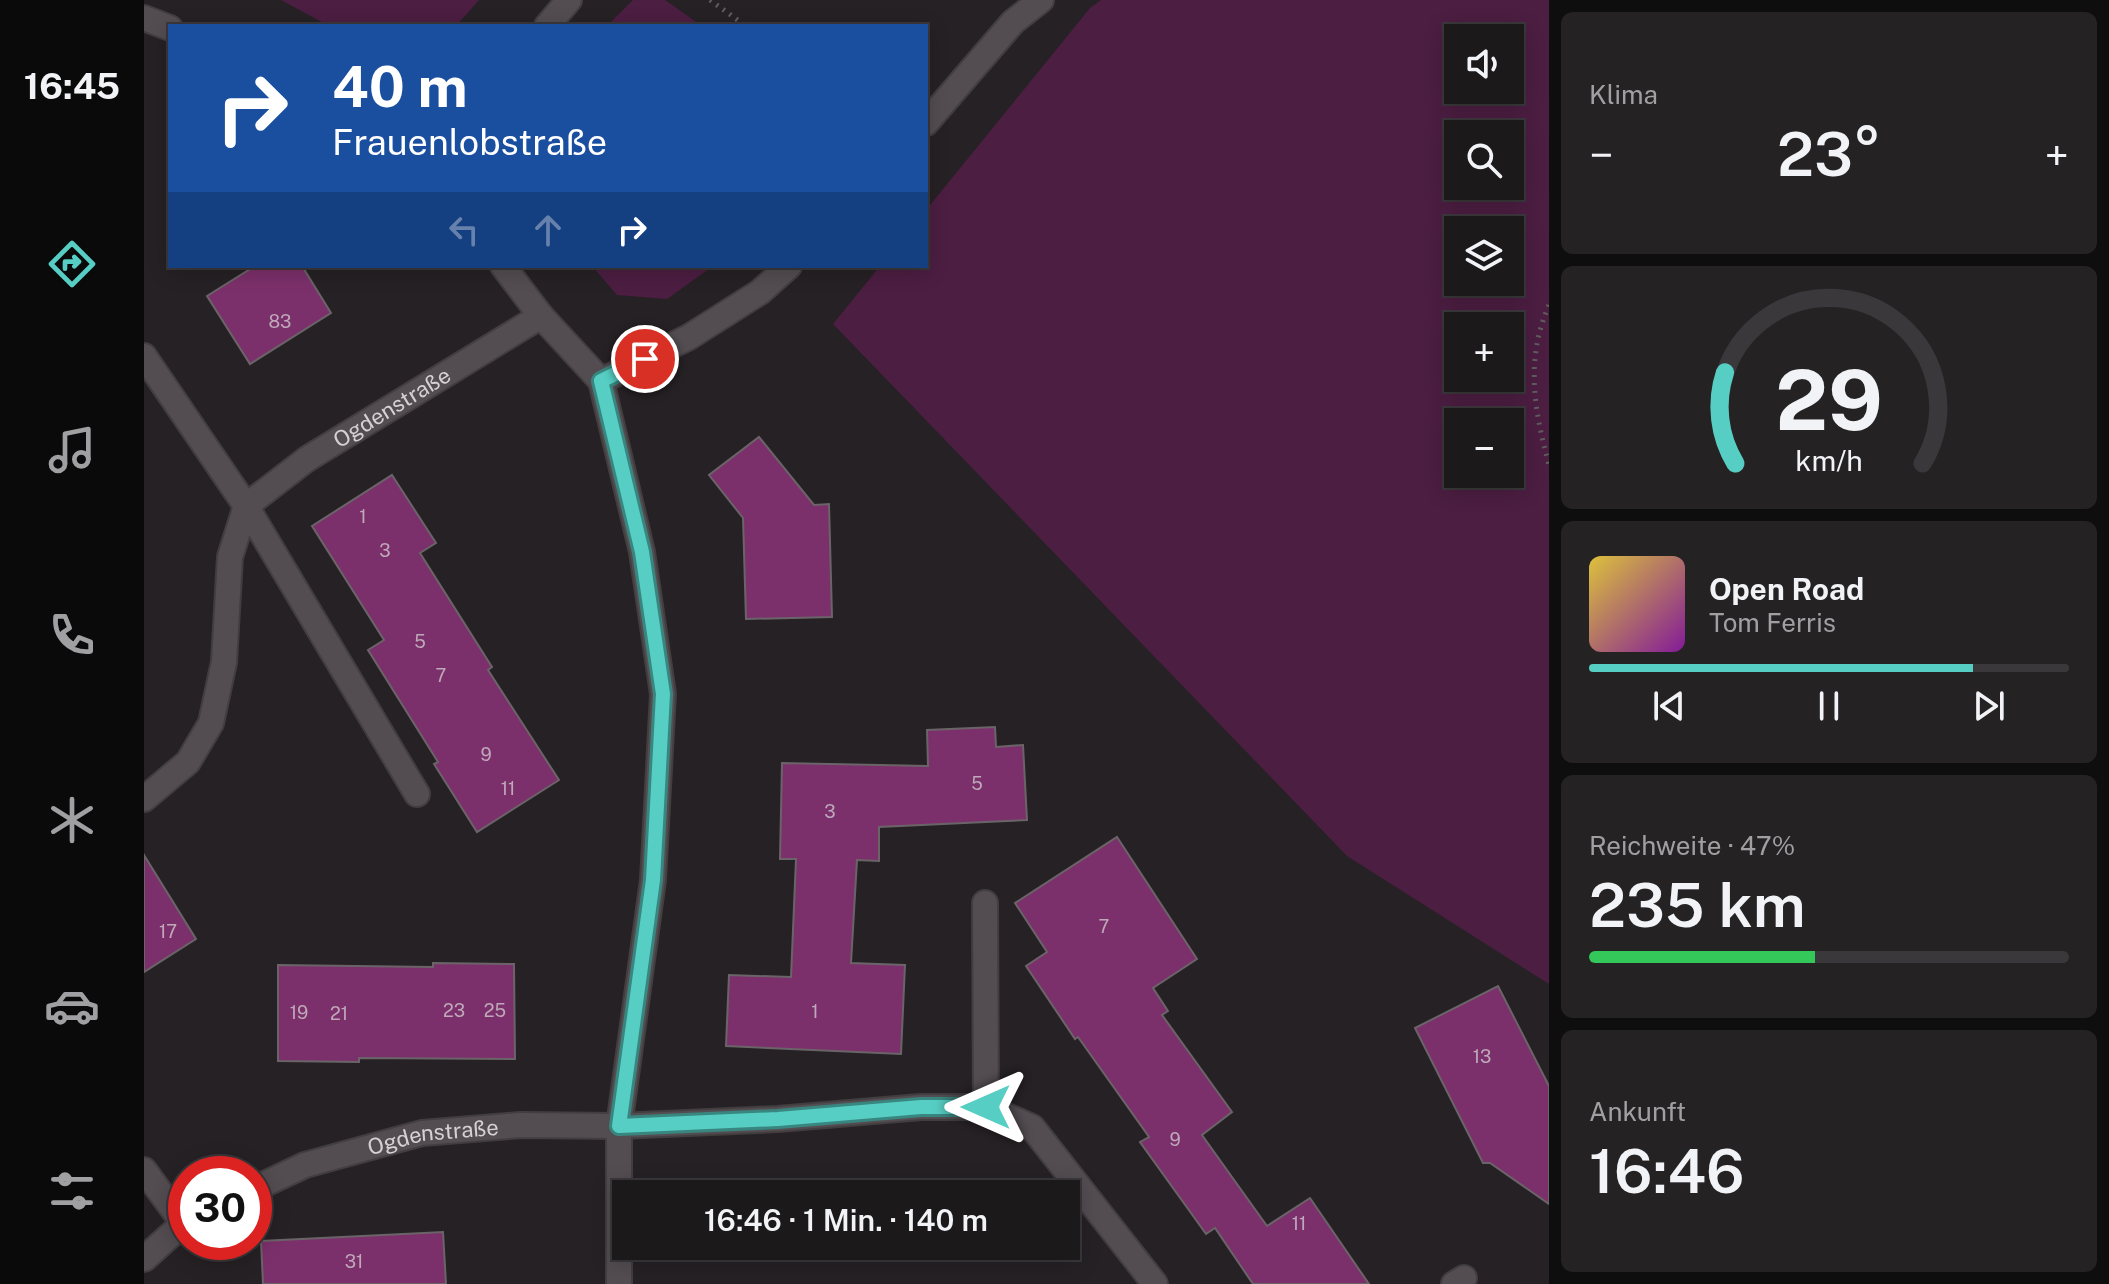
<!DOCTYPE html>
<html lang="de">
<meta charset="utf-8">
<style>
body{margin:0;font-family:"Public Sans",sans-serif;background:#252224;color:#f1f3f6;height:100vh;display:flex;flex-direction:column;font-size:30px;white-space:nowrap}
*{box-sizing:border-box;margin:0}
p{font-size:26px;color:#a0a0a3}
.icon{flex:none;width:44px;height:44px;fill:none;stroke:currentColor;stroke-width:2;stroke-linecap:round;stroke-linejoin:round}
.map{position:relative;flex:1;overflow:hidden}
.side{display:flex;flex-direction:column;gap:12px;padding:12px;background:#0f0e0f;width:560px}
.side>*{flex:none}
.guide{position:absolute;left:24px;top:24px;width:760px;height:244px;border-radius:0px;box-shadow:0 4px 20px #0003,0 0 0 2px #3a383a;background:#1a4fa0;color:#fff;overflow:hidden}
.buttons{position:absolute;left:1300px;top:24px;display:grid;gap:16px}
.buttons a{display:grid;place-items:center;width:80px;height:80px;border-radius:0px;background:#1c191b;box-shadow:0 4px 20px #0003,0 0 0 2px #3a383a;font-size:40px}
.speed{position:absolute;left:24px;top:1156px;display:flex;gap:16px;font-size:40px;font-weight:700;text-align:center}
.speed>*{display:grid;place-content:center;width:104px;height:104px;border-radius:50%;background:#1c191b;box-shadow:0 4px 20px #0003,0 0 0 2px #3a383a;line-height:1}
.speed .limit{border:12px solid #d22;background:#fff;color:#111}
.pin{position:absolute;display:grid;place-items:center;width:68px;height:68px;color:#fff;margin:-34px;border:4px solid #fff;border-radius:50%;box-shadow:0 2px 8px #0007}
.me{position:absolute;width:88px;margin:-44px;rotate:270deg;stroke-linejoin:round;filter:drop-shadow(0 0 6px #0008)}
.turn{display:flex;align-items:center;gap:28px;height:168px;padding:0 32px;font-size:36px}
.turn .icon{width:104px;height:104px;stroke-width:2.5}
.turn b{display:block;font-size:56px;line-height:68px}
.lanes{display:flex;align-items:center;height:76px;padding:0 32px;background:#0003;justify-content:center;gap:40px;direction:ltr}
.lanes .off{opacity:.35}
.big{font-size:60px;font-weight:600;line-height:1.1}
.side .card{flex:1;display:flex;flex-direction:column;justify-content:center;gap:12px;min-width:0;padding:0 28px;border-radius:12px;background:#252224}
.side .dial{align-items:center;gap:0}
.dial svg{height:208px;overflow:visible;fill:none;stroke:#3a383a;stroke-width:7;stroke-linecap:round;text-anchor:middle}
.dial text{fill:#f1f3f6;stroke:none}
.song{display:flex;align-items:center;gap:24px}
.cover{width:96px;height:96px;border-radius:12px;background:linear-gradient(135deg,hsl(50 70% 55%),hsl(290 70% 35%))}
.played{height:8px;border-radius:4px;background:linear-gradient(90deg,#56cec3 80%,#3a383a 80%)}
.keys{display:flex;justify-content:space-around;direction:ltr}
.heat{display:flex;justify-content:space-between;align-items:center;font-size:44px;direction:ltr}
.charge{height:12px;border-radius:6px;background:linear-gradient(90deg,#34c759 47%,#3a383a 0)}
.trip{position:absolute;left:468px;top:1180px;width:468px;height:80px;border-radius:0px;background:#1c191b;box-shadow:0 4px 20px #0003,0 0 0 2px #3a383a;font-weight:600;line-height:80px;text-align:center}
main{display:flex;flex:1;min-height:0}
.menu{display:flex;flex-direction:column;width:144px;justify-content:space-around;align-items:center;background:#0b0a0b;color:#a0a0a3}
.menu .icon{width:56px;height:56px}
.menu .current{color:#56cec3}
.menu b{font-size:36px;color:#f1f3f6}
.map>svg:first-child{display:block}
</style>
<main>
<nav class="menu">
<b>16:45</b>
<svg class="icon current" aria-label="directions" viewBox="0 0 24 24"><path d="M12 3l9 9-9 9-9-9zM9 14v-3h6M13 9l2 2-2 2"/></svg>
<svg class="icon" aria-label="music" viewBox="0 0 24 24"><path d="M9 18V5l10-2v13"/><circle cx="6" cy="18" r="3"/><circle cx="16" cy="16" r="3"/></svg>
<svg class="icon" aria-label="phone" viewBox="0 0 24 24"><path d="M5 4h4l2 5-3 2q2 4 5 5l2-3 5 2v4C11 20 4 13 5 4z"/></svg>
<svg class="icon" aria-label="climate" viewBox="0 0 24 24"><path d="M12 3v18M4 7l16 10M4 17L20 7"/></svg>
<svg class="icon" aria-label="car" viewBox="0 0 24 24"><path d="M5 17H2v-5l4-1 3-4h7l3 4 3 1v5h-3M9 17h6M6 11h13"/><circle cx="7" cy="17" r="2"/><circle cx="17" cy="17" r="2"/></svg>
<svg class="icon" aria-label="filters" viewBox="0 0 24 24"><path d="M4 7h16M4 17h16"/><circle cx="9" cy="7" r="2"/><circle cx="15" cy="17" r="2"/></svg>
</nav>
<div class="map">
<svg width="1405" height="1284" viewBox="0 0 1405 1284">
<rect width="100%" height="100%" fill="#262124"/>
<!-- green -->
<path fill="#4c1e42" fill-rule="evenodd" d="M137,0H335L312,26H185Z
M489,0H521L558,26H463Z
M957,0H1405V984L1203,856L689,324L736,266H782V210L946,8ZM1366,38V90H1314V38ZM1366,134V186H1314V134ZM1366,230V282H1314V230ZM1366,326V378H1314V326ZM1366,422V474H1314V422Z
M448,266H569L523,299L473,295Z"/>
<!-- building -->
<path fill="#7c306b" stroke="#6a6468" stroke-width="2" d="M111,266H158L187,313L106,364L63,296Z
M615,437L670,505L685,504L688,617L602,619L599,518L565,475Z
M248,475L292,543L276,553L348,667L344,670L415,780L333,832L290,764L294,762L224,650L240,640L168,526Z
M851,727L852,747L879,745L883,820L735,827V861L713,860L707,963L761,965L757,1054L582,1046L585,975L647,977L652,859H636L638,763L784,766L783,730Z
M973,837L1053,959L1009,988L1024,1011L1018,1015L1088,1112L1058,1135L1123,1226L1166,1198L1225,1284H1109L1071,1228L1062,1234L996,1142L1005,1137L934,1037L931,1039L882,966L903,952L871,903Z
M0,855L52,939L0,972Z
M289,963L370,964L371,1059L215,1058V1062L134,1061V965L289,967Z
M1354,986L1405,1086V1204L1346,1163H1339L1271,1028Z
M299,1232L302,1284H119L117,1241Z"/>
<g fill="none" stroke-linecap="round" stroke-linejoin="round">
<defs>
<g id="minor">
<path d="M0,18L26,28"/>
<path d="M403,26L425,0"/>
<path d="M782,123L869,22L897,0"/>
<path d="M359,266L397,316L457,381L498,552L519,694L509,880L475,1126V1284"/>
<path d="M0,356L102,506L273,794"/>
<path d="M457,381L545,337L616,292L645,266"/>
<path id="s1" d="M0,799L44,762L67,723L80,662L86,557L102,506L163,459L397,316"/>
<path d="M841,903L842,1107"/>
<path d="M0,1170L39,1223"/>
<path id="s2" d="M110,1189L161,1165L278,1133L377,1125L475,1126L634,1119L777,1107H842L888,1127L1011,1284"/>
<path d="M0,1259L42,1221"/>
<path d="M1310,1284L1320,1278"/>
</g>
</defs>
<!-- minor casing -->
<use href="#minor" stroke="#423e40" stroke-width="28"/>
<!-- path -->
<path stroke="#615c5f" stroke-width="5" stroke-dasharray="2 6" stroke-linecap="butt" d="M566,0L602,26
M1405,305C1381,360 1390,409 1405,465"/>
<!-- minor -->
<use href="#minor" stroke="#534d51" stroke-width="24"/>
</g>
<g fill="none" stroke-linecap="round" stroke-linejoin="round">
<defs>
<path id="route" d="M501,359L457,381L498,552L519,694L509,880L475,1126L634,1119L777,1107H842"/>
</defs>
<!-- route casing -->
<use href="#route" stroke="#38867f" stroke-width="20"/>
<!-- route -->
<use href="#route" stroke="#56cec3" stroke-width="14"/>
</g>
<g text-anchor="middle" stroke-width="8" stroke-linejoin="round" paint-order="stroke">
<!-- number labels -->
<g font-size="18" fill="#bea8b9">
<text x="136" y="328">83</text>
<text x="219" y="523">1</text>
<text x="241" y="557">3</text>
<text x="276" y="648">5</text>
<text x="297" y="682">7</text>
<text x="342" y="761">9</text>
<text x="833" y="790">5</text>
<text x="364" y="795">11</text>
<text x="686" y="818">3</text>
<text x="960" y="933">7</text>
<text x="24" y="938">17</text>
<text x="310" y="1017">23</text>
<text x="351" y="1017">25</text>
<text x="671" y="1018">1</text>
<text x="155" y="1019">19</text>
<text x="195" y="1020">21</text>
<text x="1338" y="1063">13</text>
<text x="1031" y="1146">9</text>
<text x="1155" y="1230">11</text>
<text x="210" y="1268">31</text>
</g>
<!-- street labels -->
<g font-size="22" fill="#d4d0d3" stroke="#262124">
<text dy="8" stroke="none"><textPath href="#s1" startOffset="500">Ogdenstraße</textPath></text>
<text dy="8" stroke="none"><textPath href="#s2" startOffset="188">Ogdenstraße</textPath></text>
</g>
</g>
</svg>
<div class="buttons">
<a><svg class="icon" aria-label="sound" viewBox="0 0 24 24"><path d="M4 9h4l5-4v14l-5-4H4zM17 9q2 3 0 6"/></svg></a>
<a><svg class="icon" aria-label="search" viewBox="0 0 24 24"><circle cx="10" cy="10" r="6"/><path d="M15 15l6 6"/></svg></a>
<a><svg class="icon" aria-label="layers" viewBox="0 0 24 24"><path d="M12 4l9 5-9 5-9-5zM3 14l9 5 9-5"/></svg></a>
<a>+</a>
<a>−</a>
</div>
<div class="speed"><div class="limit">30</div></div>
<div class="pin" style="left:501px;top:359px;background:#d93025"><svg class="icon" aria-label="arrive" viewBox="0 0 24 24"><path d="M6 21V4h12l-3 4 3 4H6"/></svg></div>
<svg class="me" style="left:842px;top:1107px" viewBox="-20 -20 40 40"><path d="M0-17L14 15 0 8-14 15z" fill="#56cec3" stroke="#fff" stroke-width="4"/></svg>
<div class="trip">16:46 · 1 Min. · 140 m</div>
<div class="guide">
<div class="turn"><svg class="icon" aria-label="right" viewBox="0 0 24 24"><path d="M7 20v-9h11M14 6l5 5-5 5"/></svg><div><b>40 m</b>Frauenlobstraße</div></div>
<div class="lanes"><svg class="icon off" aria-label="left" viewBox="0 0 24 24"><path d="M17 20v-9H6M10 6l-5 5 5 5"/></svg><svg class="icon off" aria-label="ahead" viewBox="0 0 24 24"><path d="M12 20V5M6 11l6-6 6 6"/></svg><svg class="icon" aria-label="right" viewBox="0 0 24 24"><path d="M7 20v-9h11M14 6l5 5-5 5"/></svg></div>
</div>
</div>
<section class="side">
<div class="card"><p>Klima</p>
<div class="heat"><a>−</a><b class="big">23°</b><a>+</a></div>
</div>
<div class="card dial"><svg viewBox="0 0 100 80">
<path d="M14 69A42 42 0 1 1 86 69"/>
<path d="M14 69A42 42 0 0 1 10 34" stroke="#56cec3"/>
<text x="50" y="56" font-size="32" font-weight="700">29</text>
<text x="50" y="72" font-size="11">km/h</text>
</svg></div>
<div class="card">
<div class="song"><i class="cover"></i><div><b>Open Road</b><p>Tom Ferris</p></div></div>
<div class="played"></div>
<div class="keys"><svg class="icon" aria-label="previous" viewBox="0 0 24 24"><path d="M18 5L8 12l10 7zM5 5v14"/></svg><svg class="icon" aria-label="pause" viewBox="0 0 24 24"><path d="M8 5v14M16 5v14"/></svg><svg class="icon" aria-label="next" viewBox="0 0 24 24"><path d="M6 5l10 7-10 7zM19 5v14"/></svg></div>
</div>
<div class="card"><p>Reichweite · 47%</p><b class="big">235 km</b><div class="charge"></div></div>
<div class="card"><p>Ankunft</p><b class="big">16:46</b></div>
</section>
</main>
